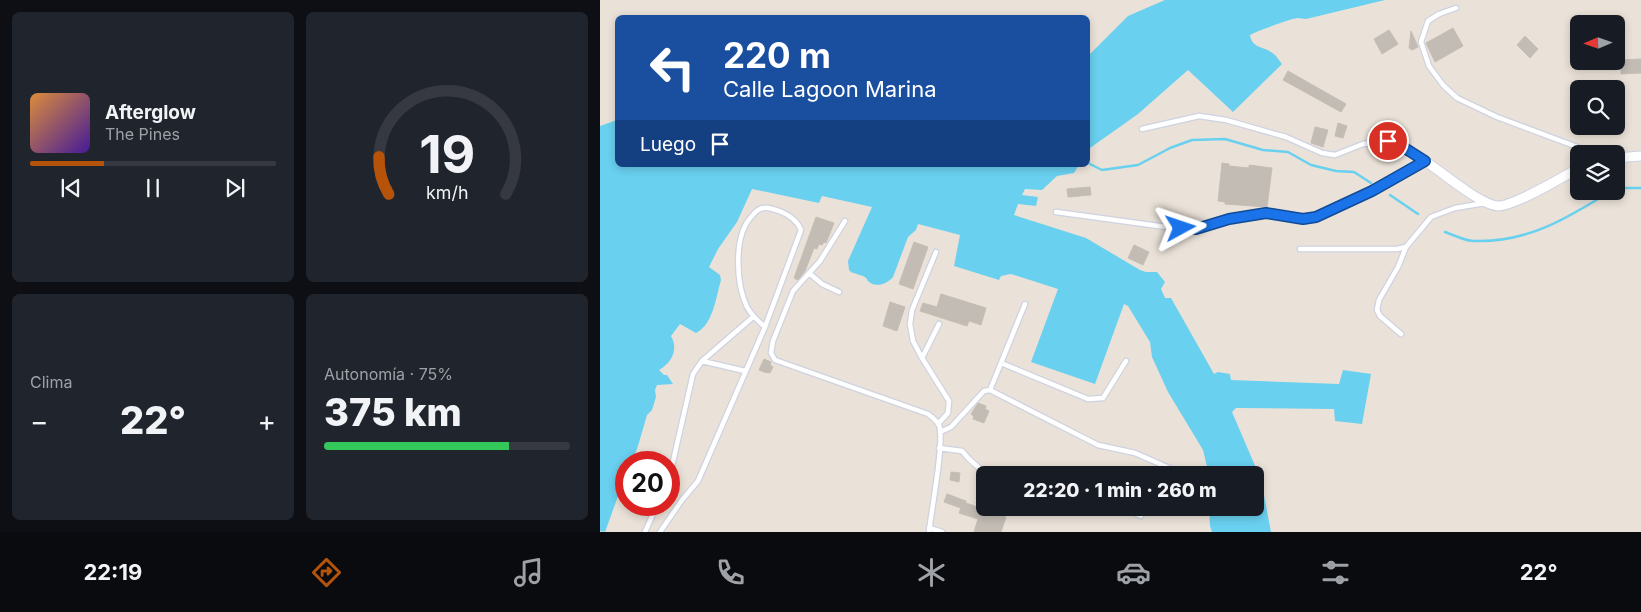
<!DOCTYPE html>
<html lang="es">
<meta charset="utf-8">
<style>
body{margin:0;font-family:Inter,sans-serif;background:#20242c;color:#f1f3f6;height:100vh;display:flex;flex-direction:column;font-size:19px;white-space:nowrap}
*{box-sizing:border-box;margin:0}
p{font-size:16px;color:#9ea1a6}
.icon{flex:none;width:28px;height:28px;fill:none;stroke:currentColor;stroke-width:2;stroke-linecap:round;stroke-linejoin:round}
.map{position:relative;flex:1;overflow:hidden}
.panel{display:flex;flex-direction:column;gap:12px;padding:12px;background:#0d0f14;width:600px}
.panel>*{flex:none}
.banner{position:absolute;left:15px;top:15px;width:475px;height:152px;border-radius:8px;box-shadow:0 2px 8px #0003;background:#1a4fa0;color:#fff;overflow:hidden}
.needle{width:32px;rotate:268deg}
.controls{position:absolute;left:970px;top:15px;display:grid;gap:10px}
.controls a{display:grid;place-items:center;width:55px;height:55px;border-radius:8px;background:#171b24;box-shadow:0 2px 8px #0003;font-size:25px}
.speed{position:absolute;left:15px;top:451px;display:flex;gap:10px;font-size:25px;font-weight:700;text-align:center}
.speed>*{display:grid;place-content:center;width:65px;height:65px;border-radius:50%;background:#171b24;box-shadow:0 2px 8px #0003;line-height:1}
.speed .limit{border:8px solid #d22;background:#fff;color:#111}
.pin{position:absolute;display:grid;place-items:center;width:42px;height:42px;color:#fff;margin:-21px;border:2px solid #fff;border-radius:50%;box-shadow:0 1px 5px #0007}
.me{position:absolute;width:55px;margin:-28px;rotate:85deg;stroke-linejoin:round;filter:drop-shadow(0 0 4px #0008)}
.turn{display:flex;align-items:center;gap:18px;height:105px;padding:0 25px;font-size:22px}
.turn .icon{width:65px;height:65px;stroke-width:2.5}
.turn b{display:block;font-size:35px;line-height:42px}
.then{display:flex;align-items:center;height:48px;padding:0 25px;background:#0003;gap:10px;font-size:19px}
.big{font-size:38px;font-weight:800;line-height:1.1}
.panel .card{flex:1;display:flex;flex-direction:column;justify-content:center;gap:8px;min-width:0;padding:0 18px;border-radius:8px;background:#20242c}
.panel .dial{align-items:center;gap:0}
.dial svg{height:130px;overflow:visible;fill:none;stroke:#363941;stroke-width:7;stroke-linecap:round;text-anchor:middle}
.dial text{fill:#f1f3f6;stroke:none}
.song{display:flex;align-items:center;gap:15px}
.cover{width:60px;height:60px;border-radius:8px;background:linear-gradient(135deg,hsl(30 70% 55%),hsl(260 70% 35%))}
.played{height:5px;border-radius:2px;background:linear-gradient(90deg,#b45309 30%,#363941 30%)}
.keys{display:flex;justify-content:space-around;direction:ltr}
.heat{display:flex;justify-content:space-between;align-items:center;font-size:28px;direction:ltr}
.charge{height:8px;border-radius:4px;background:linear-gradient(90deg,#34c759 75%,#363941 0)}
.panel .tiles{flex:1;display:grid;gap:12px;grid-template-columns:repeat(2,1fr)}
.trip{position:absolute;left:376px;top:466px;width:288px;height:50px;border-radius:8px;background:#171b24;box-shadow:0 2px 8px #0003;font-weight:800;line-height:50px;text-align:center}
.dock{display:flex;height:80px;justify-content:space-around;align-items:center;background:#090b0e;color:#9ea1a6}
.dock .icon{width:35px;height:35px}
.dock .on{color:#b45309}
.dock b{font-size:22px;color:#f1f3f6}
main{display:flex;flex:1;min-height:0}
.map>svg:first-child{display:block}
</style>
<main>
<section class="panel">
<div class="tiles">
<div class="card">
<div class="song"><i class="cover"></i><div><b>Afterglow</b><p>The Pines</p></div></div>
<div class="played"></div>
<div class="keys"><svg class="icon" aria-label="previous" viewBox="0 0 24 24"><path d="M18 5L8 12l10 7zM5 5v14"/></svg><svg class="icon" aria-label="pause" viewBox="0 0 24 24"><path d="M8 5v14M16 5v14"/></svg><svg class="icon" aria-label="next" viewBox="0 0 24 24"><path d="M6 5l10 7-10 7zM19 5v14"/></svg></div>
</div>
<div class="card dial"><svg viewBox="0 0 100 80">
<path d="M14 69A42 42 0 1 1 86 69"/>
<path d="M14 69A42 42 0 0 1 8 46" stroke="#b45309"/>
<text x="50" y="56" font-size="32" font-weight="700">19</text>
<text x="50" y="72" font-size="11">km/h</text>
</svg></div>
<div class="card"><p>Clima</p>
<div class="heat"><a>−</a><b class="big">22°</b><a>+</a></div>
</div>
<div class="card"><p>Autonomía · 75%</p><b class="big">375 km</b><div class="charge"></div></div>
</div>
</section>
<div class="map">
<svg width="1041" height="532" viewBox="0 0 1041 532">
<rect width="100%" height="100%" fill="#eae2d8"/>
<!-- water -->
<path fill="#69d0ef" d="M565,0H785L706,19C703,19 700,18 698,18C692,18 655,32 650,35C652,48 662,46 671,52C675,54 679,60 682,64L633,112L588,70L538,114L490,148L488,151V56L528,16Z
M17,120L18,165H479L474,173L457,176L442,190L425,189L422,195L438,197L436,206L418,204L414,215L486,238L540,270L546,272H557L565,282L561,289L565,298H571L614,374L618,372L630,374L631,380L739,384L743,370L771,374L762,424L735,421L734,409L636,408L632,412L656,468L663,490L671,532H612L610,526L609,508H655V475H609L603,450L568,392L552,357L550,342L528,306L524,304L495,384L431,362L458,289L411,274L401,276L399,280L354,266L360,235L318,224L316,230L308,237L293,277C288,283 276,289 268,281C267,280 267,279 266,278C263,275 255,274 251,272L249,270L248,261L272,207L222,196L219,203L152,189L137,222L118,249L109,267L120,275L121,280C116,297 113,325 96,333L80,324L71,336C79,350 71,363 59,370L64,375H67L73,384L57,385L55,390L56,397L52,410L47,415L38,446L35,454L34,462H26V474L5,532L0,531V126Z"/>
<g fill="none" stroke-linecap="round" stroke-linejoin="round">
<!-- stream -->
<path stroke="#69d0ef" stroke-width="2.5" d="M488,163L502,170L538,165L570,148L592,140L625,139L663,150L688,152L711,165L736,171L754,172L771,183
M1016,188H1041
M790,195L818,214
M845,232C854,235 865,241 874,241C927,243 968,218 1011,191"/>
</g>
<!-- building -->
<path fill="#c2bcb5" stroke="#c5beb3" d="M853,28L863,46L835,62L826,43Z
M789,30L798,44L782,54L774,39Z
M811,31L818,47L812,50L809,48Z
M925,36L938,49L930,58L917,45Z
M1041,59V73L1021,74V60Z
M688,71L746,104L741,112L683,80Z
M738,123L747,126L743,138L735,136Z
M715,127L728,130L723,147L711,143Z
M622,163L629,164V166L649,168V165L672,168L667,207L625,204V202L618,201Z
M490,187L491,195L468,197L467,189Z
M216,217L234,223L226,243L224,242L222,245L219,244L217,249L214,248L205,271L198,280L194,278Z
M314,242L328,247L313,289L299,284Z
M534,245L549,252L543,265L528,258Z
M341,294L386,308L381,325L369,321L367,326L320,311L323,303L337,307Z
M290,302L305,307L297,331L283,326Z
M164,359L171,362L170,365L173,367L170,373L167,372V373L159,370Z
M378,403L386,406L385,409L389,411L384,423L373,419L374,416L371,414Z
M351,472L360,473L359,482L350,480Z
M347,494L366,501V503L406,517L401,532H374L378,519L359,513L361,508L344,502Z"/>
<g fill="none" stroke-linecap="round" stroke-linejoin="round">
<defs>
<path id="service" d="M856,8L839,14L828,21L821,42L829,66L843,85L857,98L897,117L996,154
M456,212L566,227L596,229L629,219L666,213L703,219L724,214L771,191L825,161L803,147L788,141L763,144L735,155L722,153L686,137L626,120L599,116L542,129
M245,221L220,261L193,291L173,341L171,353L175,360L328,414C332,417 337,421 339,425C345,440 331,512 329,532
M700,249H797L806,247L831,217L855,208L885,203
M336,252L312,310L310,324L313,341L322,358L349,401L348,413L338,424
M209,273L222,284L239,292
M801,334L780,316L777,310L779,300L798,267L806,247
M322,358L339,324
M102,361L145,371
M401,363L488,399L503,398L526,361
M390,390L425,304
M340,432L351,427L384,391L390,390L498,445L535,453L585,475
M339,448L362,451L369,459L387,475
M69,479L93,374L102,361L153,317
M522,508L541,516
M329,528L342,532
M45,532L57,505
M60,532L82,500L98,481L165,327L201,230C197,220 190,215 179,211C175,210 169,207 164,208C159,208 155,212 152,216C133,235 136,284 147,307C152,316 158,321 165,327"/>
<path id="minor" d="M1016,158L1041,156
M825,161C842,172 880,205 898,206C915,206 962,177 979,168"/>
</defs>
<!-- service casing -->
<use href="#service" stroke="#ced2e1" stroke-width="7"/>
<!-- minor casing -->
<use href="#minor" stroke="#ced2e1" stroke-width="11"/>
<!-- service -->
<use href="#service" stroke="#fff" stroke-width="4.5"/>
<!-- minor -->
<use href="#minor" stroke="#fff" stroke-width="9"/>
</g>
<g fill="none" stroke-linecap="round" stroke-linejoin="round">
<defs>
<path id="route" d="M581,228L596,229L629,219L666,213L703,219L716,217L772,191L825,161L803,147L788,141"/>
</defs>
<!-- route casing -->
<use href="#route" stroke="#114b97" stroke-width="12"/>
<!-- route -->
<use href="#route" stroke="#1a73e8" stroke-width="9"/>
</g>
</svg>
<div class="controls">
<a><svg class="needle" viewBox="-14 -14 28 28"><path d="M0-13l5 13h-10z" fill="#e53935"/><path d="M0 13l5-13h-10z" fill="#9ea1a6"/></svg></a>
<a><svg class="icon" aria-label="search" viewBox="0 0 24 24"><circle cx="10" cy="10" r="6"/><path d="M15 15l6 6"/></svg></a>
<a><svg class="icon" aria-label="layers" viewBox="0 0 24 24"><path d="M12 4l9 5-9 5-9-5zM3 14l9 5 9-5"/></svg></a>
</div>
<div class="speed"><div class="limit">20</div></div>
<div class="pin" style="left:788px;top:141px;background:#d93025"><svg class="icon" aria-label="arrive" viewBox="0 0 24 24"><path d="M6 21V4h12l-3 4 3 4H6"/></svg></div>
<svg class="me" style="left:581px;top:228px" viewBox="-20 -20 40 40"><path d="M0-17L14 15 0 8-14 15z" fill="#1a73e8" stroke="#fff" stroke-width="4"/></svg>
<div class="trip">22:20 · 1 min · 260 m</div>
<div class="banner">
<div class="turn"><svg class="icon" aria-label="left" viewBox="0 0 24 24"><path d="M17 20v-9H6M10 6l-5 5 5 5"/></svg><div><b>220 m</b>Calle Lagoon Marina</div></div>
<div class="then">Luego<svg class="icon" aria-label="arrive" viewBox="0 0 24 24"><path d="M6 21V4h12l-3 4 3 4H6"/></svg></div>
</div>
</div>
</main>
<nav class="dock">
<b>22:19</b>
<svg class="icon on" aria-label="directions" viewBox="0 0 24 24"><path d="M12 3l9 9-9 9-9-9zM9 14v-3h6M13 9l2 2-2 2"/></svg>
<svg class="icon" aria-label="music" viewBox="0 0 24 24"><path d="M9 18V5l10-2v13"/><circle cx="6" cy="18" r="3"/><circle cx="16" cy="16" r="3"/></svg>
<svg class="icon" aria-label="phone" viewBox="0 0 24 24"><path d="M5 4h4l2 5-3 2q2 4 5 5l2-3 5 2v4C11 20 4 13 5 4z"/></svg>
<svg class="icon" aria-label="climate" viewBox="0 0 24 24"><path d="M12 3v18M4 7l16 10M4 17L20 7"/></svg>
<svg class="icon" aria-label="car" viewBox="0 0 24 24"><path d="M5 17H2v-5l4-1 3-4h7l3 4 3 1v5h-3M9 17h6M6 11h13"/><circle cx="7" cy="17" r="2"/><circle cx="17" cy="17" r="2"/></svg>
<svg class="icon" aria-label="filters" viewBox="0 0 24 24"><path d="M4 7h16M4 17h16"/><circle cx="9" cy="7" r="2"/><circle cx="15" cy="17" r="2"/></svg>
<b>22°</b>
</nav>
